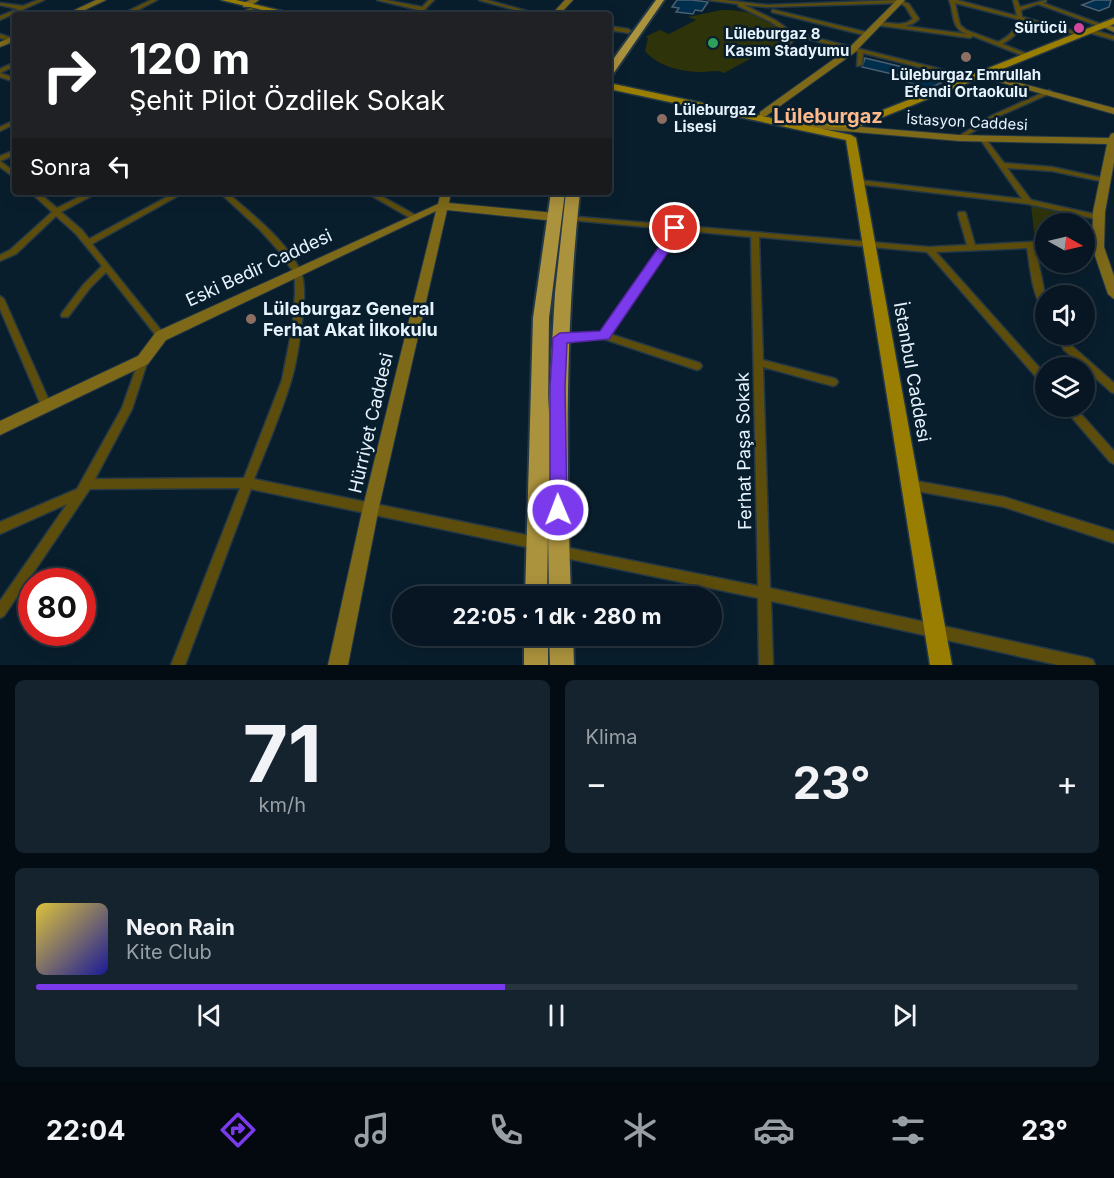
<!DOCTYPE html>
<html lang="tr">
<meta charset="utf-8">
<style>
body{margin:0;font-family:Inter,sans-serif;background:#15232f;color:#f1f3f6;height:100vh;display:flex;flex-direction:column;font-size:22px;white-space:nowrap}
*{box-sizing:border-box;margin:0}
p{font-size:20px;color:#989fa5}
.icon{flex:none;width:33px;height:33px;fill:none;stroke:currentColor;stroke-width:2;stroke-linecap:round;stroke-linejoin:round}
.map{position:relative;height:665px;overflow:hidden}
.details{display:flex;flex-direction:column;gap:15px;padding:15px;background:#040c13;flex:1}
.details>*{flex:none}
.top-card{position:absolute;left:12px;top:12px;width:600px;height:183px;border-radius:6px;box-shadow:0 3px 15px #0003,0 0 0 2px #283540;background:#202124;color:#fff;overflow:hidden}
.needle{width:39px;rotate:98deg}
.fabs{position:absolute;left:1035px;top:213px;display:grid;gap:12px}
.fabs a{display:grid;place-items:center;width:60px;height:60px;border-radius:50%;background:#071622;box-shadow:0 3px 15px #0003,0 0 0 2px #283540;font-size:30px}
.speed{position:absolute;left:18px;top:568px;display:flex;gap:12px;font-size:30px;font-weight:700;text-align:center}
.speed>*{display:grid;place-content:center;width:78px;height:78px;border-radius:50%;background:#071622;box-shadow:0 3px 15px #0003,0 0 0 2px #283540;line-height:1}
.speed .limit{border:9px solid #d22;background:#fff;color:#111}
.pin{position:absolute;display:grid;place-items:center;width:51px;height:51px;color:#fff;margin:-26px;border:3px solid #fff;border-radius:50%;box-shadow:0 2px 6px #0007}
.me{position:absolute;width:66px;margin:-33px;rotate:359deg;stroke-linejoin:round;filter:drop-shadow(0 0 4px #0008)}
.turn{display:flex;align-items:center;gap:21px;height:126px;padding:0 18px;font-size:27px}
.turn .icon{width:78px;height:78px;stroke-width:2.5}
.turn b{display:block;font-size:42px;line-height:51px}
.then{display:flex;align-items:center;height:57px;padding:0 18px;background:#0003;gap:12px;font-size:22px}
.big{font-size:45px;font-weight:700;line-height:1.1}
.details .widget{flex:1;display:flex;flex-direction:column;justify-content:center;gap:9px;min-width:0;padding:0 21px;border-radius:9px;background:#15232f}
.details .dial{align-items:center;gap:0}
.dial b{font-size:78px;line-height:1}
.song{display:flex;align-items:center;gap:18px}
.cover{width:72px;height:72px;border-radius:9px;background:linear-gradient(135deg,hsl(50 70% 55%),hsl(240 70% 35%))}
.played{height:6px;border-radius:3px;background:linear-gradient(90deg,#7c3aed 45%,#283540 45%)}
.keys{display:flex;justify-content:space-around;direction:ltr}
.heat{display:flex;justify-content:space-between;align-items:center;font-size:33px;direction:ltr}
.details .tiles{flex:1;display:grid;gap:15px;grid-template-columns:1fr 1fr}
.widget:last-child{grid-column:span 2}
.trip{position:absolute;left:392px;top:586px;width:330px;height:60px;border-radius:30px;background:#071622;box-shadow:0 3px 15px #0003,0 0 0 2px #283540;font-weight:700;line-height:60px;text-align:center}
.tab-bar{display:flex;height:96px;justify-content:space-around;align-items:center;background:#03090e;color:#989fa5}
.tab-bar .icon{width:42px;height:42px}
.tab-bar .selected{color:#7c3aed}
.tab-bar b{font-size:27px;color:#f1f3f6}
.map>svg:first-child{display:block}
</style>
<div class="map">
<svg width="1114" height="665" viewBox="0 0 1114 665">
<rect width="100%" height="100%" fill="#091e2d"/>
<!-- green -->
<path fill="#2f3309" d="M722,10C741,10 771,14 782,32L779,38L785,40L724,73C717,69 709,72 700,72C682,72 657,66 645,51L648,38L645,37L660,30L669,34L696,20L688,17Z
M1031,205L1063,212L1061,223L1046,224L1045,241L1035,240Z"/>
<!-- building -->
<path fill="#002f4d" stroke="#4a6072" stroke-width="1.5" d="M677,0H692L708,2L702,11L695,10L693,14L676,12L679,8L672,7Z
M1095,0H1111L1109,7L1099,11L1082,5Z
M865,58L924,72L922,75L941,83L927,89L900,79L901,76L862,67Z"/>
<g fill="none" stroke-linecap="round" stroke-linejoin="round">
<defs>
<path id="street" d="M38,0H44L0,20V16L18,9L0,5V3L23,6Z
M151,0H157L138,10L153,15H145L133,12L126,15H120Z
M377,0H386L422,7L429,0H434L424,10L440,15L422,13L420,15H415L419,10Z
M479,0H487L541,15H533Z
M708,0H724L767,5L899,0L909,4L919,19L914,23L905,26L967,34C950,28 955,14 949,0H957L1017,16L1013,0H1017L1020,7L1046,0V2L1043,3L1106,26L1101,27L1038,4L1021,10L1022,17L1084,34L1081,36L1022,20C1020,32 1013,38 1002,44L1028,54V56L1026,57L973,36L970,38L876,25V23L878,22L898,24L906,23L913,19L905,6L899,3L767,7L744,5L775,20L792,32L972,77V79L970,80L863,53L862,65L857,66L858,52L797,36L783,52H779V50L792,35L788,34L771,22L738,6V4ZM955,3L1017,19C1016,31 1008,37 998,42L966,30L960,25Z
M250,8L254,9L243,15H237Z
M774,10L870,33L871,34L868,36L772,12V10Z
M609,26L628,29L631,31L628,33L609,30Z
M1089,29L1114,36V40L1087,32L1086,31Z
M0,34L15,39V43L0,38Z
M15,62V66L0,73V69Z
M0,73L15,78V82L0,77Z
M1049,90L1052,92L1051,93L997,117L961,139L956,138L993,115Z
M15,120V124L0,131V127Z
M983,137L985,138L1004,163L1052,167L1107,179L1109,180L1105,182L1052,171L1007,168L1031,200L1103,216V220H1100L1028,204L859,184L855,182L859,180L1022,199L980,139Z
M15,150V155L0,161L15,172V178L0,167V156Z
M30,192H38L57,208L89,192H99L61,212L82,230L89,239L176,192H185L92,244L164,334L166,336L164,338H158L106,272L90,288L68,317H62L61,315L62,313L84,284L102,266L76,234L56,216L16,254L0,261V255L10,250L52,212Z
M219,192H227C252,215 283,237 299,268C306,281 304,299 303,313C300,335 298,359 291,381C281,414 267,447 254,479L536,537L540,539L542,543L540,547L536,549L251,489L185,665H171L240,488L90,489L4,616L0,618V601L67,504L0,534V522L77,489L122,408L140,357H146L148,360L132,409L95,479L244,478L282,380L293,324L295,293V280L292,270L278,250L260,230Z
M365,192H374L419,217L415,219H412Z
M959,212H965L966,214L975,245L1046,241V247H1035C1039,268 1046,290 1046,311C1032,301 1030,264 1027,248L936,252L1046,375V386L1043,385L927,252L759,237L763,360L833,378L836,379L838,382L836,385L833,386L763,367L770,588L1088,658L1093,660L1095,665H1058L771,601L773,665H759L758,598L555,556L553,552L555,548L559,546L758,586L751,237L678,230L670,247L610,334L700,363L702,366L700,369L697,370L604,339L557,340L555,338L557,336L560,335L601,333L663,244L670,229L570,220H567V216L929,247L967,245L958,214Z
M1084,243L1098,244L1102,247L1098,250L1084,249Z
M0,296L4,299L51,405L50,408L46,409L42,408L41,405L0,309Z
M1056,334H1065L1070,344L1114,383V393L1111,392L1064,350Z
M1062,406H1074L1114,451V464L1110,462Z
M911,480L1004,497L1114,531V543L1004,507L911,490L907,489L906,485L907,481Z"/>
<path id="secondary" d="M96,0H106L74,15H64Z
M250,0H259L249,7H243V3Z
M565,0H573L559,15H551Z
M897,0H905L854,53L766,116H760V112L848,49Z
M1103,23L1114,27V32L1103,27Z
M15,36V41L0,47V42Z
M978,72L1114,108V114L978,76Z
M800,122L959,135L1109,138L1111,134L1114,133V162L1105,212L1104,247L1114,276V299L1108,294L1092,247L1093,212L1107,144L959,141L797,127V123Z
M441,192H451L449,203L555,213L561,217L555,221L447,210L379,507L348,665H328L363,507L436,211L166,340L148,364L0,435V421L138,356L156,332L438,204Z"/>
<path id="primary" d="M221,0H236L299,15H283Z
M1114,18V24L858,127H831L826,124L831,121L853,122Z
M609,83L851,135L856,138L952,665H930L846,140L609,89Z"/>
<path id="highway" d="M656,0H664L613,74L609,75V65Z
M551,192H565L549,318L548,413L555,293L566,192H580C565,327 566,461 571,597H549L548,529L547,597H525L533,318Z
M524,636H548V665H524Z
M549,636H573L574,665H550Z"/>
</defs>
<!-- street casing -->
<use href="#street" stroke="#243846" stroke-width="3"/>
<!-- secondary casing -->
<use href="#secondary" stroke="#243846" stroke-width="2"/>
<!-- primary casing -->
<use href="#primary" stroke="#243846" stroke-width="3"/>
<!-- highway casing -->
<use href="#highway" stroke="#243846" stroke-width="4"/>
<!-- street -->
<use href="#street" fill="#5d4d0c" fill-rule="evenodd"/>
<!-- secondary -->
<use href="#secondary" fill="#7e6919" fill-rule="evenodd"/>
<!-- primary -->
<use href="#primary" fill="#997e02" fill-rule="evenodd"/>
<!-- highway -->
<use href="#highway" fill="#ab923d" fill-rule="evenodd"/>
</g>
<!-- route -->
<path fill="#7c3aed" stroke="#51269a" stroke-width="1.5" d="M675,224L681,228L671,248L609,339L567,343L565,387L567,510L564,516L558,518L552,516L550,510V387L553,338L560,333L600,331L661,244L671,225Z"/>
<!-- markers -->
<circle fill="#d1479c" stroke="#091e2d" stroke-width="2" cx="1079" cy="28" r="6"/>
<circle fill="#2e9e5b" stroke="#091e2d" stroke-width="2" cx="713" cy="43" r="6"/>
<g fill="#8d6e63" stroke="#091e2d" stroke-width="2">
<circle cx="966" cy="57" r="6"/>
<circle cx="662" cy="119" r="6"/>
<circle cx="251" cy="319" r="6"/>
</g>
<g text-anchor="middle" stroke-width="5" stroke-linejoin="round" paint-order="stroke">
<!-- far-poi labels -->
<g font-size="15" font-weight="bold" fill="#e6f3fd" stroke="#091e2d" text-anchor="start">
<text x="1067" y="33" text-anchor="end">Sürücü</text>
<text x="725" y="39">Lüleburgaz 8<tspan x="725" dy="17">Kasım Stadyumu</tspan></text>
<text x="966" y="80" text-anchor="middle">Lüleburgaz Emrullah<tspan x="966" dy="17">Efendi Ortaokulu</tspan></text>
<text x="674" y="115">Lüleburgaz<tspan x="674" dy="17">Lisesi</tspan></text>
</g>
<!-- far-street labels -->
<g font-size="15" fill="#e6f3fd" stroke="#091e2d">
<text transform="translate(967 122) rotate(3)" y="5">İstasyon Caddesi</text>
</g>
<!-- street labels -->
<g font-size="18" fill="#e6f3fd" stroke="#091e2d">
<text transform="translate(259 268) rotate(-25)" y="6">Eski Bedir Caddesi</text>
<text transform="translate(912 372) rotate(80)" y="6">İstanbul Caddesi</text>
<text transform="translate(371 423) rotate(-77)" y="6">Hürriyet Caddesi</text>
<text transform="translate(744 451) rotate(-91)" y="6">Ferhat Paşa Sokak</text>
</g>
<!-- poi labels -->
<g font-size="18" font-weight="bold" fill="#e6f3fd" stroke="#091e2d" text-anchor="start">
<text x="263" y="315">Lüleburgaz General<tspan x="263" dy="21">Ferhat Akat İlkokulu</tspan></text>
</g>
<!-- far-district labels -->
<g font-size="20" font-weight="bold" fill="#feba8b" stroke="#091e2d">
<text x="828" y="123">Lüleburgaz</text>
</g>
</g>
</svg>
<div class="fabs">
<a><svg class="needle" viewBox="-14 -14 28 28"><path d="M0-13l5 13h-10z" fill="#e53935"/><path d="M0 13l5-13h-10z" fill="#989fa5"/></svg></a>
<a><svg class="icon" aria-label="sound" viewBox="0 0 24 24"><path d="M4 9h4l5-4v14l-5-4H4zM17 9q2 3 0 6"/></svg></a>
<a><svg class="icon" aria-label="layers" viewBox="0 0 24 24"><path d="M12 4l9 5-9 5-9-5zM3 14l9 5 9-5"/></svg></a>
</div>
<div class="speed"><div class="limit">80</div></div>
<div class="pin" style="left:675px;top:228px;background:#d93025"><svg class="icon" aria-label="arrive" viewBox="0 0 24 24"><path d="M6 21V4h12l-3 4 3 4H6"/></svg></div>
<svg class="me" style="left:558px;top:510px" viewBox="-20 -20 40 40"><circle r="17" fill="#7c3aed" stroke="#fff" stroke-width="3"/><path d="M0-11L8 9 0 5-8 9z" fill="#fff"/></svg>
<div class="trip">22:05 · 1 dk · 280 m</div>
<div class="top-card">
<div class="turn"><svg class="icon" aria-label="right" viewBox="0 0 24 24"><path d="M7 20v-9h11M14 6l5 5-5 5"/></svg><div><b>120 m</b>Şehit Pilot Özdilek Sokak</div></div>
<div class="then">Sonra<svg class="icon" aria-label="left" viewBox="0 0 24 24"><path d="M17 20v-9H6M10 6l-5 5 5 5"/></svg></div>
</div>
</div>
<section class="details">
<div class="tiles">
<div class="widget dial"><b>71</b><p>km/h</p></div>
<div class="widget"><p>Klima</p>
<div class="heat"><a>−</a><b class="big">23°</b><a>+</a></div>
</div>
<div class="widget">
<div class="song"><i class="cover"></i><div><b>Neon Rain</b><p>Kite Club</p></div></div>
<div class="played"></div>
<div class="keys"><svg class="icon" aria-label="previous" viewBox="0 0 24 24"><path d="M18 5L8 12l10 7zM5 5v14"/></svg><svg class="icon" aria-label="pause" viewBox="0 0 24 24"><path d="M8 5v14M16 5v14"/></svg><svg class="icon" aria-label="next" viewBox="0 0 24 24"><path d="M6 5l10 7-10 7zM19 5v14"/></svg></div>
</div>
</div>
</section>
<nav class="tab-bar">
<b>22:04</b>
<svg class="icon selected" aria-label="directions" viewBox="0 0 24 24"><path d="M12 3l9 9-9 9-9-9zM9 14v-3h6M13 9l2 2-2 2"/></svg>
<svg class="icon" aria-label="music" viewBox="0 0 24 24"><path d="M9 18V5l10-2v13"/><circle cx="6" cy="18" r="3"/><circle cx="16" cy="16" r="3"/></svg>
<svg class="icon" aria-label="phone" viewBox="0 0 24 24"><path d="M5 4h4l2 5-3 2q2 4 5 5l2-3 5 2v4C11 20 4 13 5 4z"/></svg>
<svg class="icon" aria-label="climate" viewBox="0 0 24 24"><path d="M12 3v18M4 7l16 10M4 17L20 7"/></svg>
<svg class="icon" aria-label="car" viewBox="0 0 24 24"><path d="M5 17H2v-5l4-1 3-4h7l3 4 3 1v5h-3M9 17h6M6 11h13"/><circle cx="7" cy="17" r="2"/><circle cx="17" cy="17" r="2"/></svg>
<svg class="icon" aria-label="filters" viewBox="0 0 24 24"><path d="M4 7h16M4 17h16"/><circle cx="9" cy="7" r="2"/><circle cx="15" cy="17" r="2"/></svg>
<b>23°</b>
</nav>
